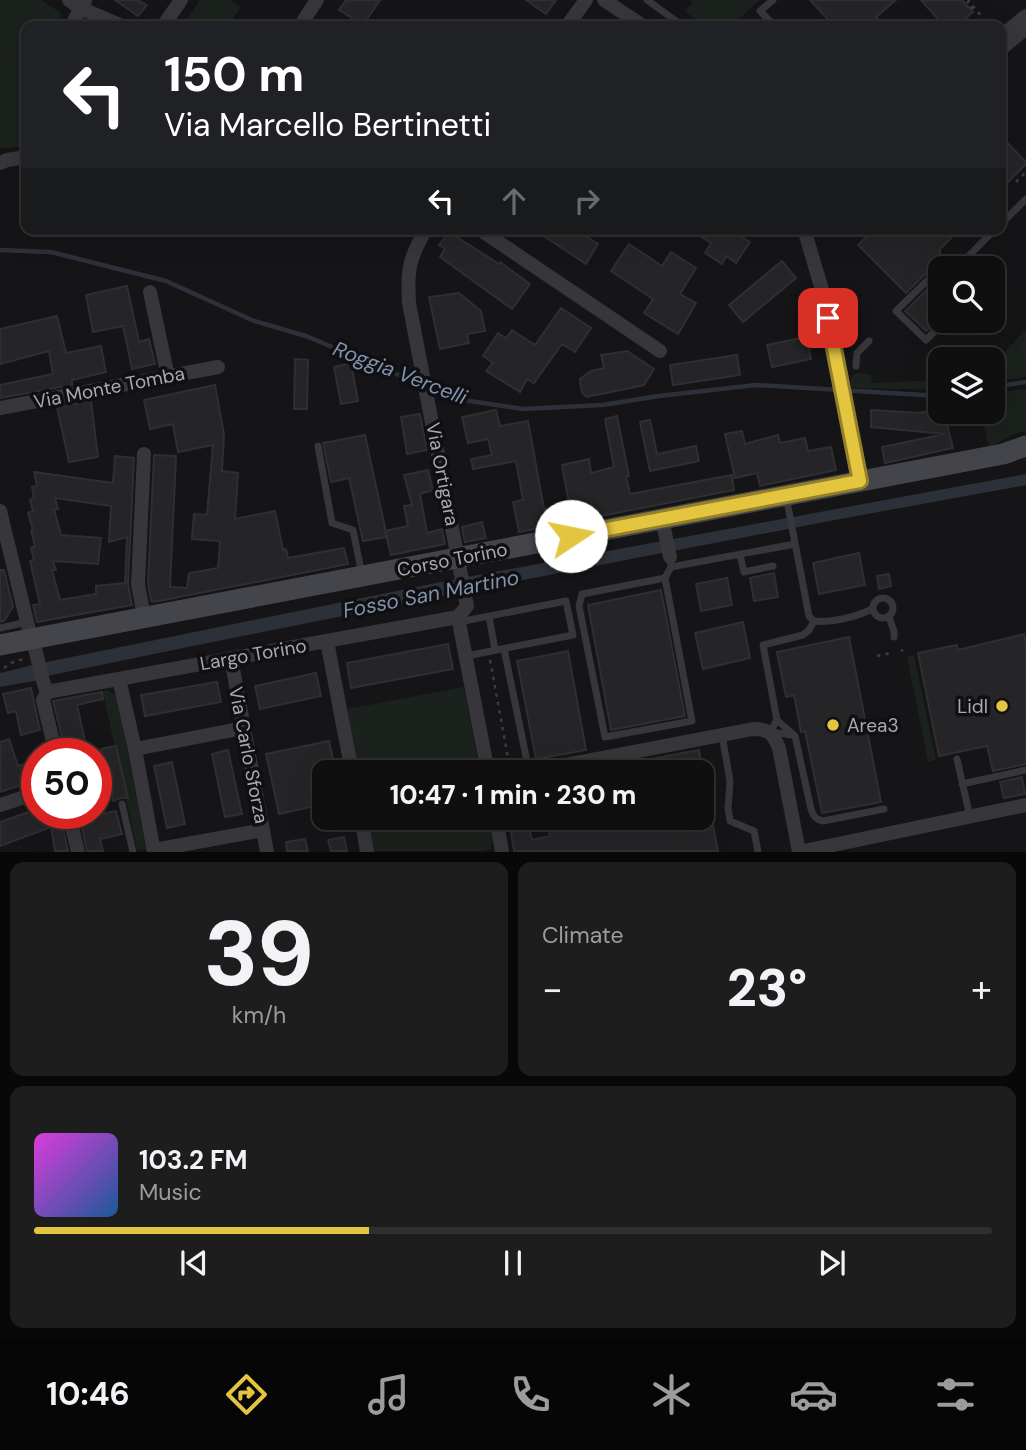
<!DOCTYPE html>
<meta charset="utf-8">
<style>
body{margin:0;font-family:"DM Sans",sans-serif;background:#1e1d1e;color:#f1f3f6;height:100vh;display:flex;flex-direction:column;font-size:26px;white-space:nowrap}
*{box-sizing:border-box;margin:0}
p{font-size:23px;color:#9c9c9f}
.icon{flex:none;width:38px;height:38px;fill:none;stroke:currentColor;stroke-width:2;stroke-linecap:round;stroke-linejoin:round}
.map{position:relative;height:852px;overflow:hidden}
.details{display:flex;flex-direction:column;gap:10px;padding:10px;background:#090809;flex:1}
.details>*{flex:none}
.top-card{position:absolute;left:21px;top:21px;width:985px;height:214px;border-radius:14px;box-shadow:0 7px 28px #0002,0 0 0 2px #302f30;background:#202124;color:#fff;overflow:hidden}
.fabs{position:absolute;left:928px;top:256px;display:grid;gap:14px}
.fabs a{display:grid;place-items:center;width:77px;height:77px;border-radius:14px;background:#100f10;box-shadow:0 7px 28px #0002,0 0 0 2px #302f30;font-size:35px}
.speed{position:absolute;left:21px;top:738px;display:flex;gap:14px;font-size:35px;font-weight:700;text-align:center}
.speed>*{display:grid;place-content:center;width:91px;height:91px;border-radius:50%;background:#100f10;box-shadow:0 7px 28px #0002,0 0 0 2px #302f30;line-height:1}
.speed .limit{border:10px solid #d22;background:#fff;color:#111}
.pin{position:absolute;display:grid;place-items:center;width:60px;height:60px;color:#fff;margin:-30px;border-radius:14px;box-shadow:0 4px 10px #0006}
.me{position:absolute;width:77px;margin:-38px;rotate:79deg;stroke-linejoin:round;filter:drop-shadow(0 0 5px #0008)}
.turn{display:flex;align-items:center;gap:24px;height:147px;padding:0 28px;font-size:32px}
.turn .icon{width:91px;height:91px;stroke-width:2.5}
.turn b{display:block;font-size:49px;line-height:60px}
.lanes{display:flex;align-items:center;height:66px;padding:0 28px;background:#0003;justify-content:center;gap:35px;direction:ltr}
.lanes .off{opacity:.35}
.big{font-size:52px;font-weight:800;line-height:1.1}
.details .tile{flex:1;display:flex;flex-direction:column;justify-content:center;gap:10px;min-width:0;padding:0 24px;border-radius:14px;background:#1e1d1e}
.details .dial{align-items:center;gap:0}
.dial b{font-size:91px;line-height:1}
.song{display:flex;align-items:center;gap:21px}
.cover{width:84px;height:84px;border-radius:10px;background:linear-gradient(135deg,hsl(300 70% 55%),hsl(210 70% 35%))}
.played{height:7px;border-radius:4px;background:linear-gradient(90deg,#e3c540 35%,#302f30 35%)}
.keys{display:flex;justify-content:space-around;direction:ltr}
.heat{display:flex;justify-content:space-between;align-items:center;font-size:38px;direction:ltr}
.details .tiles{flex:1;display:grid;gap:10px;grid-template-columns:1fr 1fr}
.tile:last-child{grid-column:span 2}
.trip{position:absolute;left:312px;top:760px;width:402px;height:70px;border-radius:14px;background:#100f10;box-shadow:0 7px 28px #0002,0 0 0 2px #302f30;font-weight:800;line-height:70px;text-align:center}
.tabs{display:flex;height:112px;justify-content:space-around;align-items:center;background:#060606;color:#9c9c9f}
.tabs .icon{width:49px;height:49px}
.tabs .current{color:#e3c540}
.tabs b{font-size:32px;color:#f1f3f6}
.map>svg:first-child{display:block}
</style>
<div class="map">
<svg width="1026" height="852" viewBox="0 0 1026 852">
<rect width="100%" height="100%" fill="#151416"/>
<!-- green -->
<path fill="#1b211d" d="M0,0H41L61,13L59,26H26V146L0,149Z
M200,0H231L241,7L228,26H182Z
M690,0H760L731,26H702L685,11L692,3Z
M1026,329V377L992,382V365Z
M857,373L871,374L872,383L940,380V390L852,388L850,383L852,376Z
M1026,389V431L1012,435L989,447L981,411H992V393Z
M914,655L936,760L928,762L907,657Z
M464,687L480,772H358L347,709Z
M107,690L118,697L146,849L137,850L103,692Z
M367,817H489L494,840L490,849L484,851H373Z"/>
<!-- water -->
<path fill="#2c3139" d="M1026,474V485C699,544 373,609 47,676L40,680L0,687V673L37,664L456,579Z"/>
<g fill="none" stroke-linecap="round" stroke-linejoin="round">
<!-- stream -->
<path stroke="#2c3139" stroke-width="4.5" d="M0,250L51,252L166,281L254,321L306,336L456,399L523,409L602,405L659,396L756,385L940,396
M992,387L1026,382"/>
</g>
<!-- building -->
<path fill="#252527" stroke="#2f2f32" stroke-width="2" fill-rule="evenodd" d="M115,0H137L147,5L138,16Z
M346,0H380L363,25L339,10Z
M526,0H556L546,14Z
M810,0H896L876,17L884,26H834Z
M921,0H962L973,12L957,26H944Z
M1001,136L1026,162V164L1001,189Z
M533,229H575L598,244L586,264Z
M688,229H748L742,237L750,242L736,263L726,256L722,264L705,253L711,243Z
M874,229H960L940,249V259L906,293L858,245Z
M449,232L499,264L500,262L530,284L512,309L440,257L445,249L439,245Z
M629,244L662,266L671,252L696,268L680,294L696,303L678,334L644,313L653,299L611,271Z
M782,261L796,278L743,322L729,305Z
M940,277V318L926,331L905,311Z
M127,286L139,342L149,339L155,364L132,369L123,326L93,332L86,295Z
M459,293L481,311L485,331L467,334L469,343L440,349L429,297Z
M561,308L591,328L575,352L562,344L534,383L527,379L520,392L486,371L493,363L483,356L498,333L506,338L512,330L535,345Z
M57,316L66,353L101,346L106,372L72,380V385L0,398V385L53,374L49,351L0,364V329Z
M806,337L811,359L772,367L767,345Z
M627,351L654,369L644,385L587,397L583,394L581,388L580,379L591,371L604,368L601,355Z
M737,355L740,375L673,385L670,365Z
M295,359L308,360L307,409H294Z
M351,363L358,401L341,404L334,367Z
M215,385L224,434L222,471L238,473L235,519L275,511L283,550L286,549L288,558L344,548L348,564L154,602L153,601H151L148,583L154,455L176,456L170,587L187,588L189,573L218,568L220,541L192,539L194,514L207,515L213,445L178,452L173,424L150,429L144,400Z
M91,401L98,457L69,462L57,407Z
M496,410L500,426L528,421L544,509L569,504L562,465L589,459L591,473L614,467L605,419L617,416L629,476H626L630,494L732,475L734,490L519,532L513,502L523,500L516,461L473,469L471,459L492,455L488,439L468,443L462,417Z
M871,410L922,413V412L942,413L966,411L967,422L947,424L953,448L885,463L882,447L945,434L871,427Z
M420,414L427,450L407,454L401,417Z
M650,420L657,454L696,446L699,461L650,471L640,422Z
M742,431L745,444L778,435L780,443L805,438L808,451L831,447L836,470L760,486L757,473L735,478L725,434Z
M365,435L387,537L363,541L349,478L331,482L323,443Z
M115,456L134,458L128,584L132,605L37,622L33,605L40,604L30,561L34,560L31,548L35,546L31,531L33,530L28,513L33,511L30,500L34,498L32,487L37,486L34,472L113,483ZM55,498L111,506L109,542L127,537L125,583L96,586V594L60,600L52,570H56L53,561L98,564L101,538L61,535L54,509H58Z
M428,470L433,490L420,494L427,533L442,529L445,544L391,555L385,531L408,526L404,506L412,505L404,475Z
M482,522L486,538L465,542L462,527Z
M859,553L865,585L819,594L813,563Z
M0,570H4L13,607L4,621L0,622Z
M774,573L778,597L754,601L750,578Z
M889,574L891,586L879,589L877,576Z
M727,578L732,605L701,611L696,584Z
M661,590L685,716L611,730L588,605Z
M743,622L750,658L703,669L695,633Z
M1024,634L1026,645V764L993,771L987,746L939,756L918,653L957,645L958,650Z
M849,637L881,802L822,813L805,731L801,732L794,695L786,697L777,652Z
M448,644L453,669L351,688L347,663Z
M568,651L586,750L536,759L517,661Z
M316,673L321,696L260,709L255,686Z
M217,682L221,702L145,716L141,695Z
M31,688L40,730L21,735L16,711L8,713L3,694Z
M102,692L103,699L77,705L87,750L80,751L81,754H66L53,701Z
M9,739L18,766L37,761V780L0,792V742Z
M329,741L336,772H324V804L279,814L266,754Z
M116,746L128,798H121L113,801L101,749Z
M228,750L242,814L225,817L212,754Z
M699,750L703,772H609V767Z
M172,762L185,824L167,828L154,766Z
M1022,777L1025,794L1004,798L1000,782Z
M707,794L718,851H514L509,820L527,817L532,840L550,836L547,817H702V795Z
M37,809V814H60L68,851H55L51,827L0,846V822Z
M116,811L122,834L100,839L103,851H87L79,814H103Z
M344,837L347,851H331L328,840Z
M305,839L308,851H287L286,842Z"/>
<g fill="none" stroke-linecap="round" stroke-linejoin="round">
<!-- path -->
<path stroke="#3c3d42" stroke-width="2.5" stroke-dasharray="3.5 5" stroke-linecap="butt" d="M971,9L972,8L967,3L969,1L989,26
M1016,182L1026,172
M901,650L903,651
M877,656L891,653
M490,660L509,763
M4,668L11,663L23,659"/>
<!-- service -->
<path stroke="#36363b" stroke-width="7" d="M647,0L683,26
M773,0L760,11L775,26
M1001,224L1026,199
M940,268L896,311L926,340L946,320
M940,268L948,259L965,260L995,229
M856,366L857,353L869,341
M318,446L332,523L353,530L362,575
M786,496L809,616L814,621
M740,555L744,572L773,566
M671,567L795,544
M665,578L692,721L605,737L579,606L582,594L665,578L671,567L670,557
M873 608a10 10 0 1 1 20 0a10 10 0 1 1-20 0Z
M489,616L495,650
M889,617L894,631V637
M814,621L809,630L803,635L763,645L777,720L795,736L811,809C813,816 816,820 823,821L884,809
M814,621C832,623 856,617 872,609
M459,622L566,601L573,635L466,656
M0,628L27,622
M504,649L529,771
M777,720L770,732L793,735
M722,735L730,781L728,808L730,821L754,831L758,852
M957,759L970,817
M962,784L1026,770
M122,804L133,852"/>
<!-- minor -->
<path stroke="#36363b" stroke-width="14" d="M69,0L80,8L122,26
M604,0L643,26
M71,26L85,1
M163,26L181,0
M300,26L317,0
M567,26L586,0
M1001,36L1026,16
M1001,49L1026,28
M0,163L7,160L26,157
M426,229C409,259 407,269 409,303L467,606L458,617L488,772
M479,229L660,351
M804,229L823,293L860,481
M150,292L168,377
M0,408L218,367
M144,454L138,584L144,617
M0,511L31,638C39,656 39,674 47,692L43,700L56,754
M662,519L670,557
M327,641L352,772
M231,658L267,852
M119,679L135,749L154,852
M47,692L458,617
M135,749L244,728
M529,772L753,729C770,729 773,734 779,748L799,852
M0,805L37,793
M69,814L78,852
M361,817L367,852
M496,817L502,852
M154,850L263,830
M799,852L1026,805"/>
<!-- secondary -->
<path stroke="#44454b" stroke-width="21" d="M0,645L1003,454L1026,446"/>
</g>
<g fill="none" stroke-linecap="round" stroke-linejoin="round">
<defs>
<path id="route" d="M571,536L860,481L828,318"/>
</defs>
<!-- route casing -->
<use href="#route" stroke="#94802a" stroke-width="18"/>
<!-- route -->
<use href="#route" stroke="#e3c540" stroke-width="12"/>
</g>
<!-- markers -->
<g fill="#e3c540" stroke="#100f11" stroke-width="2.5">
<circle cx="1002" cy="706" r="7"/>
<circle cx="833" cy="725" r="7"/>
</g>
<g text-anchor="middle" stroke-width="7" stroke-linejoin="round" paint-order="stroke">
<!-- street labels -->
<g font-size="19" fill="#a7a9b5" stroke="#100f11">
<text transform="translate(109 387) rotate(-11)" y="7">Via Monte Tomba</text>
<text transform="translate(443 474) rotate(79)" y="7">Via Ortigara</text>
<text transform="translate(452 559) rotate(-11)" y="7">Corso Torino</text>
<text transform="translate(253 654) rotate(-10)" y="7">Largo Torino</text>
<text transform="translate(249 755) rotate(79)" y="7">Via Carlo Sforza</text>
</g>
<!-- poi labels -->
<g font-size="19" fill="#a7a9b5" stroke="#100f11" text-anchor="end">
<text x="988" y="713">Lidl</text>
<text x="847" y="732" text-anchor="start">Area3</text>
</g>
<!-- water labels -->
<g font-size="21" font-style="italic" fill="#8192ae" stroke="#100f11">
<text transform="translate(400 373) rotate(21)" y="7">Roggia Vercelli</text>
<text transform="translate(431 594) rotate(-11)" y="7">Fosso San Martino</text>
</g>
</g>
</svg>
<div class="fabs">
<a><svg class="icon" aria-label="search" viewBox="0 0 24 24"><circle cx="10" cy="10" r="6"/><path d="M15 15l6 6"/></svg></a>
<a><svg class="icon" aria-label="layers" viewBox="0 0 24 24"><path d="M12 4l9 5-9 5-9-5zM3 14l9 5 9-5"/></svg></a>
</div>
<div class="speed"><div class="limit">50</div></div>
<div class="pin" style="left:828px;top:318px;background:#d93025"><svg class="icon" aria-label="arrive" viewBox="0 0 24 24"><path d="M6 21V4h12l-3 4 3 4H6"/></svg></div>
<svg class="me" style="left:571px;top:536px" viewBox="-20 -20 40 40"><circle r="19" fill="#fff"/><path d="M0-13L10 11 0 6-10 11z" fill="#e3c540"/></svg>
<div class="trip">10:47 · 1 min · 230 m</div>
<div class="top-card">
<div class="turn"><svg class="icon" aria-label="left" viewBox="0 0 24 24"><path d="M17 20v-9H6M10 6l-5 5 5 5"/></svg><div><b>150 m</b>Via Marcello Bertinetti</div></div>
<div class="lanes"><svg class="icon" aria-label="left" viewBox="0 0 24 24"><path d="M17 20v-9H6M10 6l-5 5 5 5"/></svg><svg class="icon off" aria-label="ahead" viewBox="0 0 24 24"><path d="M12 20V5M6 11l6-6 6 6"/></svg><svg class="icon off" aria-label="right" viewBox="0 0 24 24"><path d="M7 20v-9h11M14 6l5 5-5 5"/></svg></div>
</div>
</div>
<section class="details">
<div class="tiles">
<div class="tile dial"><b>39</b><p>km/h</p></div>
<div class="tile"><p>Climate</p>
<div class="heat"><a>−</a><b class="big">23°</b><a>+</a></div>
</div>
<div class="tile">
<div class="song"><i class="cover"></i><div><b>103.2 FM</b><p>Music</p></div></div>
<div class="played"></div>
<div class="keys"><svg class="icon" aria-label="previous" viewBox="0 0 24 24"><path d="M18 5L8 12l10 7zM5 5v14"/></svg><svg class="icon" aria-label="pause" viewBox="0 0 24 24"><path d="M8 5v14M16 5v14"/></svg><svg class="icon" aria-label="next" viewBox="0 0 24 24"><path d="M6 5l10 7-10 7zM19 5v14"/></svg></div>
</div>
</div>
</section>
<nav class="tabs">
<b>10:46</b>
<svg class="icon current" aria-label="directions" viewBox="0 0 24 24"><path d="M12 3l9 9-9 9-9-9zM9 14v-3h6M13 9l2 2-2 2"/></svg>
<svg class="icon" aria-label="music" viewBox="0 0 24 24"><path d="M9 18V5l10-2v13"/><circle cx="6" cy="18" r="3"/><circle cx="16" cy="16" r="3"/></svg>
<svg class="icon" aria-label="phone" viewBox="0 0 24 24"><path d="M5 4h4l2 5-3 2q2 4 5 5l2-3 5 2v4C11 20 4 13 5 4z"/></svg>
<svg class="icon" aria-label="climate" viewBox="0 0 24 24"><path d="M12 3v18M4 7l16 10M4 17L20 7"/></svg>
<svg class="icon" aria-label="car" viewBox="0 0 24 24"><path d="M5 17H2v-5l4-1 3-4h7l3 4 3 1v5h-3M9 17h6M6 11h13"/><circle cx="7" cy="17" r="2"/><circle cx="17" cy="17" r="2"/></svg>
<svg class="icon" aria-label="filters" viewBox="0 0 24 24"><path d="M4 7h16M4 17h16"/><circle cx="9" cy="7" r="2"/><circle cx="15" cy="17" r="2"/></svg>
</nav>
